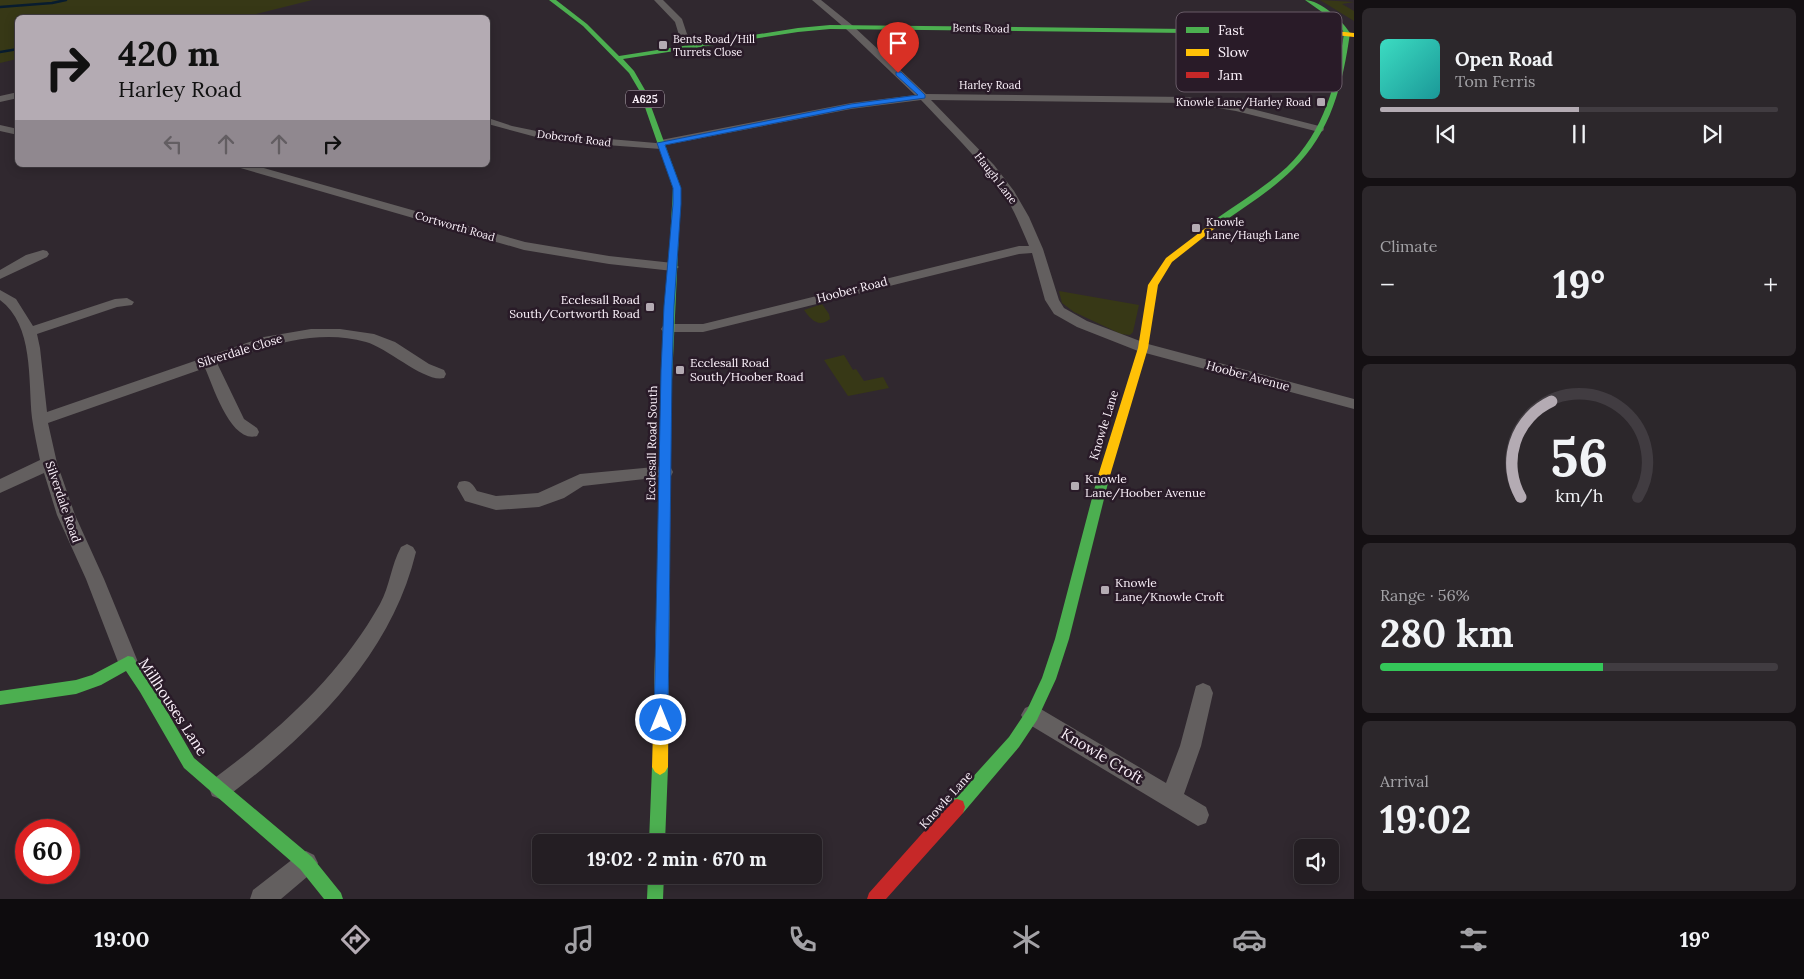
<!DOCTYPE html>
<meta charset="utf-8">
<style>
body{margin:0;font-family:Lora,serif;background:#2c272b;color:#f1f3f6;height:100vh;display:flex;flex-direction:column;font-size:19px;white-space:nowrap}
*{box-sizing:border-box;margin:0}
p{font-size:16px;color:#a3a2a6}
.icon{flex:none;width:28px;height:28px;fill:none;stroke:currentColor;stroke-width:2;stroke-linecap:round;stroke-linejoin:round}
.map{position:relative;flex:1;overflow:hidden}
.sheet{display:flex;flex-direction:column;gap:8px;padding:8px;background:#141013;width:450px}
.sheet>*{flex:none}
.top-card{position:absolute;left:15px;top:15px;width:475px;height:152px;border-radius:8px;box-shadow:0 2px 12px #0003,0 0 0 1px #413c41;background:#b4abb3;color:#111;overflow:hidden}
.buttons{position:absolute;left:1294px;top:839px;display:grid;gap:10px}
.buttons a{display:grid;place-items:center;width:45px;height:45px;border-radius:8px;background:#241e23;box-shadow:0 2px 12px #0003,0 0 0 1px #413c41;font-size:25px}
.speed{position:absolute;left:15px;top:819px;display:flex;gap:10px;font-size:25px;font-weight:700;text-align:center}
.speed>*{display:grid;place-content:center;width:65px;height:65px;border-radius:50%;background:#241e23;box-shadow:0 2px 12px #0003,0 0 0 1px #413c41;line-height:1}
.speed .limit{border:8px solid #d22;background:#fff;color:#111}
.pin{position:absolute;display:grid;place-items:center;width:42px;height:42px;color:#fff;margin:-51px -21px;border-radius:50% 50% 50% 0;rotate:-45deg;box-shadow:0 0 5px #0007}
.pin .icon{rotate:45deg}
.me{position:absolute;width:55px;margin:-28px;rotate:0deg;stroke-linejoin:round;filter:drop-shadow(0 0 4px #0008)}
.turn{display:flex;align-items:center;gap:18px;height:105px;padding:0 20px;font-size:22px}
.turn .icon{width:65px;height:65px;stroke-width:2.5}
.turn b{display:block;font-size:35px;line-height:42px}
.lanes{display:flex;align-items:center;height:48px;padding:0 20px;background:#0003;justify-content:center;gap:25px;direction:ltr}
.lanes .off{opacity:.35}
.big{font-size:38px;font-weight:700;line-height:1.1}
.sheet .widget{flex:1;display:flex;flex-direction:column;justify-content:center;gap:8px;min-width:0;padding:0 18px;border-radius:8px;background:#2c272b}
.sheet .dial{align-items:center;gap:0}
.dial svg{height:130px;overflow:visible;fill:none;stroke:#413c41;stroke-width:7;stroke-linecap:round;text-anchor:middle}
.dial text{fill:#f1f3f6;stroke:none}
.song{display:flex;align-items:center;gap:15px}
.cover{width:60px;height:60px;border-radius:8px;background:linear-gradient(135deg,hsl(170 70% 55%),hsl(180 70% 35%))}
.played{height:5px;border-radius:2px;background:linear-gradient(90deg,#b4abb3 50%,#413c41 50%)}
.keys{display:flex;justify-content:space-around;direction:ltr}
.heat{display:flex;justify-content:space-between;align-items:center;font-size:28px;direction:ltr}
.charge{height:8px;border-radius:4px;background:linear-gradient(90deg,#34c759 56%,#413c41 0)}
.trip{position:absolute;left:532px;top:834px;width:290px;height:50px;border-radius:8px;background:#241e23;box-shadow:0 2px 12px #0003,0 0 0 1px #413c41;font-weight:700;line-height:50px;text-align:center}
.menu{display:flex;height:80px;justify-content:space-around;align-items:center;background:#0e0c0e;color:#a3a2a6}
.menu .icon{width:35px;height:35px}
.menu .on{color:#b4abb3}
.menu b{font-size:22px;color:#f1f3f6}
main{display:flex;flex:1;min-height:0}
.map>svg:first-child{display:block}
</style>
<main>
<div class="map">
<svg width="1354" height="899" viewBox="0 0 1354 899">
<rect width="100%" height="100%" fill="#30282f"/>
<!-- green -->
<path fill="#373816" d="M0,0H312L240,18H18L17,59L0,63Z
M1320,0L1354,2L1342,4L1354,11V21Z
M1059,291L1139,305L1133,332L1130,335L1121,334L1074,312L1062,303Z
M822,304L829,314L830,319C819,328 811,320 804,310Z
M844,355L853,370L856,369L864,381L883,377L889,388L848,396L824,360Z"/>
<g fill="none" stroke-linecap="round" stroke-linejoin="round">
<!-- stream -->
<path stroke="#081c2f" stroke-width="2.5" d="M0,7L52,3L66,0
M0,52L18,49"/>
<!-- street -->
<path fill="#635f5f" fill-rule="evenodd" d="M654,0H663L682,19L687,34L696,43V47H690L679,35L675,22Z
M812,0H821L852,25L926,94L1187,97L1236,105L1323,127L1324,129L1323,131L1319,132L1236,111L1187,103L931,100L994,165L1014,191L1029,217L1043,249L1059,300L1064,308L1087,321L1148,344L1354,399V409L1138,351L1077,327L1054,314L1045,300L1032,253L1019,254L703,332H663L661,329L663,326L668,324H703L1019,246H1029C1021,227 1013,207 1001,190C978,157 948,129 921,100L851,109L666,145L665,148L661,149L551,141L488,124V118L512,126L551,134L656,143L661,140L851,103L915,95L846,29Z
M338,15H344L345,18H337Z
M18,92V98L0,102V96Z
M0,125L18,129V135L0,131Z
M235,165H253L525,242L609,256L673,263L679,267L673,271L609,264L524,250L237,167Z
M43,250L47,251L49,254L47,257L0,279V270L26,255Z
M0,290L16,299L33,326L115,299L127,298L134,302L132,305L117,307L37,334L40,348L47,412L264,337L311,329H340L374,334L395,342L429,364L444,370L446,374L444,378C425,383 388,348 366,342C315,328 265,347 217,363L244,419L257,428L259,432L257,436C231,444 213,386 205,368L48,423L57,463L75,515L104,579L138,662L135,669L128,671L121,669L118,662L86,579L57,515L44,473L0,493V479L40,460C37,446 34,432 32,418C28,380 34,325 0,300Z
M665,466L671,468L673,472L671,476L583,486L564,498L539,507L496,510L465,501L457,487L459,482C469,479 472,483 477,491L496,496L538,493L580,474Z
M407,544L413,547L416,552C391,656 311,733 228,796L220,799L212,796L209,788L212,780C278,731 339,677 380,604C390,586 391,565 401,547Z
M1203,683L1210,686L1213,693L1201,746L1184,794L1206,807L1209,815L1206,823L1198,826L1025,722L1021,715L1025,708L1032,705L1039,708L1166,783L1180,746L1196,686Z
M306,851L314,855L318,863L314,871L281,899H250L253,890L298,855Z"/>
<!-- fast -->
<path fill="#4caf50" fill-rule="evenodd" d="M549,0H556L587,24L619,56L798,28L830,25L1188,29L1191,31L1188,33L830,29L798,32L623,59L634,71L645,90L681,188L671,401L666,405L661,401L673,188L639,90L629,73L583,26Z
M1305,0C1320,0 1343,21 1350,33C1343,83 1331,133 1293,169C1271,191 1244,207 1219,225H1213V221C1238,203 1264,188 1287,167C1324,132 1337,82 1344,33L1339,24Z
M1103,475L1107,476L1109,479L1069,639L1056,679L1037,720L1019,747L963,813L957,815L951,813L949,807L951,801L1009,737L1027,710L1042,678L1055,639L1097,479L1099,476Z
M128,656L133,657L150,682L194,758L312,857L341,893L343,899H324L300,869L184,768L140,692L126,671L101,685L76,694L0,705V691L76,680L92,675Z
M660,759L665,762L668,767L665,842H649L652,767L655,762Z
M648,875H664L663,899H647Z"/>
<!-- slow -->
<path fill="#ffc107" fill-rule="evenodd" d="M1188,29L1326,30L1354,33V37L1326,34L1186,32L1185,31Z
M1216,220L1220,223L1219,225L1172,262L1158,285L1148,348L1109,479L1107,482H1099L1097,479L1138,348L1148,285L1166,258Z
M664,540L668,541L670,545L668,767L665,772L660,775L655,772L652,767L658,545L660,541Z"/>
<!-- jam -->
<path fill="#c62828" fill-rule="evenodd" d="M666,397L671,401L670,545L668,549L664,550L660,549L658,545L661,401Z
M957,799L963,801L965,807L963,813L886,899H867L869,893L951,801Z"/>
</g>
<!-- route -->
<path fill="#1a73e8" stroke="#114b97" d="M896,72H901L925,95V98L851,108L665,145L681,188V204L674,306L672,370L668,720L666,725L661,727L656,725L654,720L661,370L664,306L673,204V188L657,143L851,104L918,95L896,75Z"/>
<!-- markers -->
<g fill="#b4abb3" stroke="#291b28" stroke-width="2">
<rect x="658" y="40" width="10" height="10" rx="2.5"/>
<rect x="1316" y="97" width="10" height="10" rx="2.5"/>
<rect x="1191" y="223" width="10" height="10" rx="2.5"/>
<rect x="645" y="302" width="10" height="10" rx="2.5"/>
<rect x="675" y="365" width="10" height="10" rx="2.5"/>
<rect x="1070" y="481" width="10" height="10" rx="2.5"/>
<rect x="1100" y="585" width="10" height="10" rx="2.5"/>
</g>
<g text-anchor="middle" stroke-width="5" stroke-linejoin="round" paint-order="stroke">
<!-- far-street labels -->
<g font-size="11" fill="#fbf1fa" stroke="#291b28">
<text transform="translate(981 28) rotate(1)" y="4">Bents Road</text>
<text x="990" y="89">Harley Road</text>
<text transform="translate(574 138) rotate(7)" y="4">Dobcroft Road</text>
<text transform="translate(996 178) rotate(52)" y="4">Haugh Lane</text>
<text transform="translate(455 226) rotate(16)" y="4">Cortworth Road</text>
</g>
<!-- far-poi labels -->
<g font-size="11" fill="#fbf1fa" stroke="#291b28" text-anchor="start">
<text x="673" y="43">Bents Road/Hill<tspan x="673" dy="13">Turrets Close</tspan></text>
<text x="1311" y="106" text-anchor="end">Knowle Lane/Harley Road</text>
<text x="1206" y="226">Knowle<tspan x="1206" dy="13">Lane/Haugh Lane</tspan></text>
</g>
<!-- shield labels -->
<rect fill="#291b28" stroke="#bcb1bb" stroke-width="1" x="626" y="90.5" width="38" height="17" rx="4"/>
<g font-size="11" font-weight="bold" fill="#fbf1fa">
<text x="645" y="103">A625</text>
</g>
<!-- street labels -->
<g font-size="12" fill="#fbf1fa" stroke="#291b28">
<text transform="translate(852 290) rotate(-14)" y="4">Hoober Road</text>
<text transform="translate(240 351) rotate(-17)" y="4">Silverdale Close</text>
<text transform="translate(1248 376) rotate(15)" y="4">Hoober Avenue</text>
<text transform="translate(1104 425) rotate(-73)" y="4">Knowle Lane</text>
<text transform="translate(652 443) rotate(-89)" y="4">Ecclesall Road South</text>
<text transform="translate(63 502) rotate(71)" y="4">Silverdale Road</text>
<text transform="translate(946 800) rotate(-48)" y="4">Knowle Lane</text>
</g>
<!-- poi labels -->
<g font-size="12" fill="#fbf1fa" stroke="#291b28" text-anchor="start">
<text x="640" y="304" text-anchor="end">Ecclesall Road<tspan x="640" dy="14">South/Cortworth Road</tspan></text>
<text x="690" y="367">Ecclesall Road<tspan x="690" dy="14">South/Hoober Road</tspan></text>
<text x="1085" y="483">Knowle<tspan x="1085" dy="14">Lane/Hoober Avenue</tspan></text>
<text x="1115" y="587">Knowle<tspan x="1115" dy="14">Lane/Knowle Croft</tspan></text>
</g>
<!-- near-street labels -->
<g font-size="15" fill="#fbf1fa" stroke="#291b28">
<text transform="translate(173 707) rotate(57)" y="5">Millhouses Lane</text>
<text transform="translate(1102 756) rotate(31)" y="5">Knowle Croft</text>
</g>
</g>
<!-- legend -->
<rect x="1176" y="12" width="166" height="80" rx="8" fill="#291b28" stroke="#685b67" stroke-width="1"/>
<rect x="1186" y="27" width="23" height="6" fill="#4caf50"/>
<rect x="1186" y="49" width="23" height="7" fill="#ffc107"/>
<rect x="1186" y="72" width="23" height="6" fill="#c62828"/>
<g font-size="14" fill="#fbf1fa">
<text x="1218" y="35">Fast</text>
<text x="1218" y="57">Slow</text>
<text x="1218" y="80">Jam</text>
</g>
</svg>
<div class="buttons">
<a><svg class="icon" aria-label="sound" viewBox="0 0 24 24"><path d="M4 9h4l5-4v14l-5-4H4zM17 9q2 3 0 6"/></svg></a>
</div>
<div class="speed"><div class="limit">60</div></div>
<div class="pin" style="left:898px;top:73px;background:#d93025"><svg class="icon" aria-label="arrive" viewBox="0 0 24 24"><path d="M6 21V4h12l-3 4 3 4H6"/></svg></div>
<svg class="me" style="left:661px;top:720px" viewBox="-20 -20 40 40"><circle r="17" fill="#1a73e8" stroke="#fff" stroke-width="3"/><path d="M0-11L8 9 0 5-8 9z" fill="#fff"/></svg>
<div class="trip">19:02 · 2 min · 670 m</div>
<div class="top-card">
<div class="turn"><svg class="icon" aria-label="right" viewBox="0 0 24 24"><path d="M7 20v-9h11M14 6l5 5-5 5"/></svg><div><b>420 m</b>Harley Road</div></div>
<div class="lanes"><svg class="icon off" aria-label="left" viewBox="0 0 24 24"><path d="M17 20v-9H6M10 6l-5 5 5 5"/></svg><svg class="icon off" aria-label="ahead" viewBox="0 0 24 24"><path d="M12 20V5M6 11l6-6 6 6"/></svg><svg class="icon off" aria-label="ahead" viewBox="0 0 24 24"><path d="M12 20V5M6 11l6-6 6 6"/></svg><svg class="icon" aria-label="right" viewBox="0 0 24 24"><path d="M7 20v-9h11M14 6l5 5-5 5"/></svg></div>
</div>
</div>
<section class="sheet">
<div class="widget">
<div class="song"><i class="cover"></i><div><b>Open Road</b><p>Tom Ferris</p></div></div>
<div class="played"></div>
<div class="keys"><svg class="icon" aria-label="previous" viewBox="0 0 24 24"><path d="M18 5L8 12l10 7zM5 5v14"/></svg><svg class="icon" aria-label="pause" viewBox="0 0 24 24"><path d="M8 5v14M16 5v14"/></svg><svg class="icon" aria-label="next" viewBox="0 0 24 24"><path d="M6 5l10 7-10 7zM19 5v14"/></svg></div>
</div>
<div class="widget"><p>Climate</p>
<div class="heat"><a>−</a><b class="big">19°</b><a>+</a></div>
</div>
<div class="widget dial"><svg viewBox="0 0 100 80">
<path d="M14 69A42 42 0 1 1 86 69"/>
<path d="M14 69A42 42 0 0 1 33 10" stroke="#b4abb3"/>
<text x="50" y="56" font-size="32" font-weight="700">56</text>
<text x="50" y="72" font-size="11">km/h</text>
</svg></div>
<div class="widget"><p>Range · 56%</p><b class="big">280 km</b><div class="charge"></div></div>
<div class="widget"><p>Arrival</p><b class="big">19:02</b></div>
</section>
</main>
<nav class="menu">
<b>19:00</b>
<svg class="icon on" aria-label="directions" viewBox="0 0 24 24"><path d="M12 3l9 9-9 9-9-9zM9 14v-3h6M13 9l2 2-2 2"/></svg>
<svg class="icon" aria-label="music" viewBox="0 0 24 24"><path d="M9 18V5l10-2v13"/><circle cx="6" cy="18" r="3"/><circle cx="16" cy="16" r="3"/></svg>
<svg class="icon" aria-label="phone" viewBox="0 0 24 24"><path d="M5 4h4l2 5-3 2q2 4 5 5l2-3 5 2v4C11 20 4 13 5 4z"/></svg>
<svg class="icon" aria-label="climate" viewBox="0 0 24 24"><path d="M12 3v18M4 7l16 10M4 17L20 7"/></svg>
<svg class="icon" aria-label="car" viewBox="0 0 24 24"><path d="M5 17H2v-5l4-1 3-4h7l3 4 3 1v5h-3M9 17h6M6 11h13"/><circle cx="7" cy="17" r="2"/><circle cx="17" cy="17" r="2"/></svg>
<svg class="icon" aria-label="filters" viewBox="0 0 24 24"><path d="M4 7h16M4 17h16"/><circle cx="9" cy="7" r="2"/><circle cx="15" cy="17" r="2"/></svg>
<b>19°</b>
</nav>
